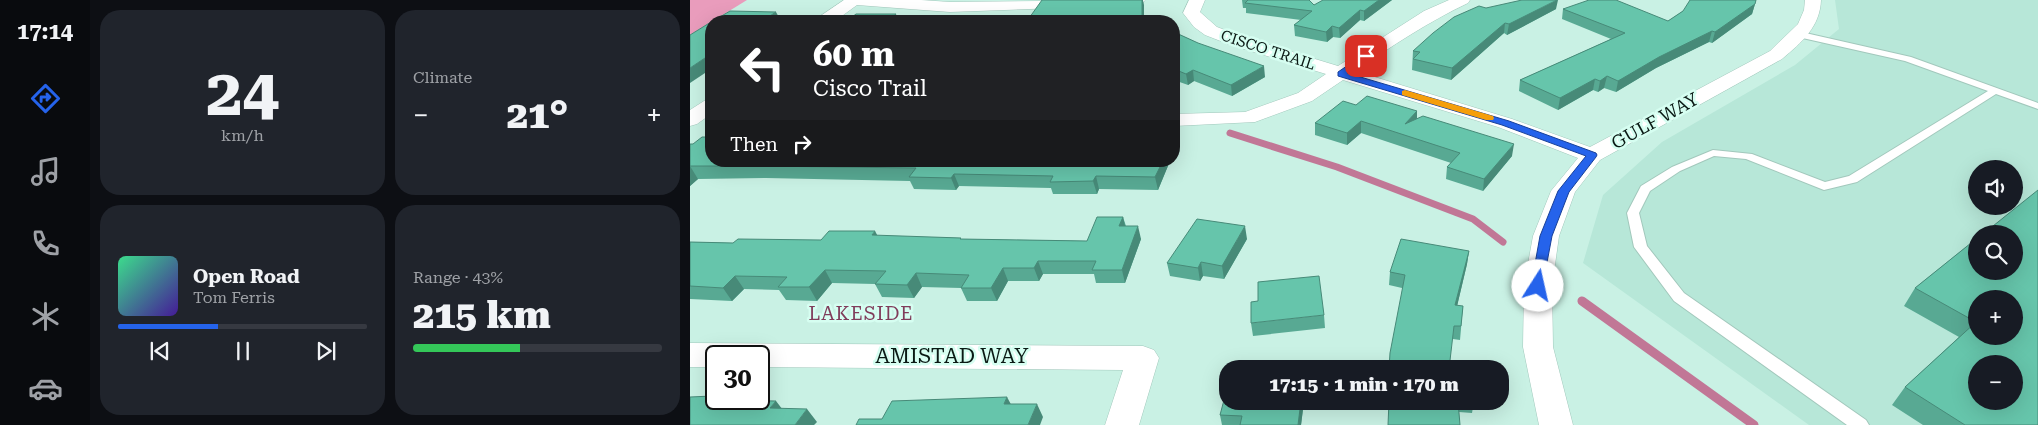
<!DOCTYPE html>
<meta charset="utf-8">
<style>
body{margin:0;font-family:"Roboto Serif",serif;background:#20242c;color:#f1f3f6;height:100vh;display:flex;flex-direction:column;font-size:19px;white-space:nowrap}
*{box-sizing:border-box;margin:0}
p{font-size:16px;color:#9ea1a6}
.icon{flex:none;width:28px;height:28px;fill:none;stroke:currentColor;stroke-width:2;stroke-linecap:round;stroke-linejoin:round}
.map{position:relative;flex:1;overflow:hidden}
.drawer{display:flex;flex-direction:column;gap:10px;padding:10px;background:#0d0f14;width:600px}
.drawer>*{flex:none}
.guide{position:absolute;left:15px;top:15px;width:475px;height:152px;border-radius:20px;box-shadow:0 5px 20px #0002;background:#202124;color:#fff;overflow:hidden}
.fabs{position:absolute;left:1278px;top:160px;display:grid;gap:10px}
.fabs a{display:grid;place-items:center;width:55px;height:55px;border-radius:50%;background:#171b24;box-shadow:0 5px 20px #0002;font-size:25px}
.speed{position:absolute;left:15px;top:345px;display:flex;gap:10px;font-size:25px;font-weight:700;text-align:center}
.speed>*{display:grid;place-content:center;width:65px;height:65px;border-radius:50%;background:#171b24;box-shadow:0 5px 20px #0002;line-height:1}
.speed .limit{border:2px solid #111;border-radius:8px;background:#fff;color:#111}
.pin{position:absolute;display:grid;place-items:center;width:42px;height:42px;color:#fff;margin:-21px;border-radius:10px;box-shadow:0 2px 8px #0006}
.me{position:absolute;width:55px;margin:-28px;rotate:10deg;stroke-linejoin:round;filter:drop-shadow(0 0 4px #0008)}
.turn{display:flex;align-items:center;gap:18px;height:105px;padding:0 25px;font-size:22px}
.turn .icon{width:65px;height:65px;stroke-width:2.5}
.turn b{display:block;font-size:35px;line-height:42px}
.then{display:flex;align-items:center;height:48px;padding:0 25px;background:#0003;gap:10px;font-size:19px}
.big{font-size:38px;font-weight:800;line-height:1.1}
.drawer .tile{flex:1;display:flex;flex-direction:column;justify-content:center;gap:8px;min-width:0;padding:0 18px;border-radius:20px;background:#20242c}
.drawer .dial{align-items:center;gap:0}
.dial b{font-size:65px;line-height:1}
.song{display:flex;align-items:center;gap:15px}
.cover{width:60px;height:60px;border-radius:8px;background:linear-gradient(135deg,hsl(150 70% 55%),hsl(260 70% 35%))}
.played{height:5px;border-radius:2px;background:linear-gradient(90deg,#2563eb 40%,#363941 40%)}
.keys{display:flex;justify-content:space-around;direction:ltr}
.heat{display:flex;justify-content:space-between;align-items:center;font-size:28px;direction:ltr}
.charge{height:8px;border-radius:4px;background:linear-gradient(90deg,#34c759 43%,#363941 0)}
.drawer .tiles{flex:1;display:grid;gap:10px;grid-template-columns:repeat(2,1fr)}
.trip{position:absolute;left:529px;top:360px;width:290px;height:50px;border-radius:20px;background:#171b24;box-shadow:0 5px 20px #0002;font-weight:800;line-height:50px;text-align:center}
main{display:flex;flex:1;min-height:0}
.menu{display:flex;flex-direction:column;width:90px;justify-content:space-around;align-items:center;background:#090b0e;color:#9ea1a6}
.menu .icon{width:35px;height:35px}
.menu .selected{color:#2563eb}
.menu b{font-size:22px;color:#f1f3f6}
.map>svg:first-child{display:block}
</style>
<main>
<nav class="menu">
<b>17:14</b>
<svg class="icon selected" aria-label="directions" viewBox="0 0 24 24"><path d="M12 3l9 9-9 9-9-9zM9 14v-3h6M13 9l2 2-2 2"/></svg>
<svg class="icon" aria-label="music" viewBox="0 0 24 24"><path d="M9 18V5l10-2v13"/><circle cx="6" cy="18" r="3"/><circle cx="16" cy="16" r="3"/></svg>
<svg class="icon" aria-label="phone" viewBox="0 0 24 24"><path d="M5 4h4l2 5-3 2q2 4 5 5l2-3 5 2v4C11 20 4 13 5 4z"/></svg>
<svg class="icon" aria-label="climate" viewBox="0 0 24 24"><path d="M12 3v18M4 7l16 10M4 17L20 7"/></svg>
<svg class="icon" aria-label="car" viewBox="0 0 24 24"><path d="M5 17H2v-5l4-1 3-4h7l3 4 3 1v5h-3M9 17h6M6 11h13"/><circle cx="7" cy="17" r="2"/><circle cx="17" cy="17" r="2"/></svg>
</nav>
<section class="drawer">
<div class="tiles">
<div class="tile dial"><b>24</b><p>km/h</p></div>
<div class="tile"><p>Climate</p>
<div class="heat"><a>−</a><b class="big">21°</b><a>+</a></div>
</div>
<div class="tile">
<div class="song"><i class="cover"></i><div><b>Open Road</b><p>Tom Ferris</p></div></div>
<div class="played"></div>
<div class="keys"><svg class="icon" aria-label="previous" viewBox="0 0 24 24"><path d="M18 5L8 12l10 7zM5 5v14"/></svg><svg class="icon" aria-label="pause" viewBox="0 0 24 24"><path d="M8 5v14M16 5v14"/></svg><svg class="icon" aria-label="next" viewBox="0 0 24 24"><path d="M6 5l10 7-10 7zM19 5v14"/></svg></div>
</div>
<div class="tile"><p>Range · 43%</p><b class="big">215 km</b><div class="charge"></div></div>
</div>
</section>
<div class="map">
<svg width="1348" height="425" viewBox="0 0 1348 425">
<rect width="100%" height="100%" fill="#c9f1e4"/>
<!-- built -->
<path fill="#b7e7d8" fill-rule="evenodd" d="M1145,0H1348V425H1119L893,263L913,195L972,142L1105,65L1149,29ZM1286,169H1324V206H1286ZM1286,234H1324V271H1286ZM1286,299H1324V336H1286ZM1286,364H1324V401H1286Z"/>
<!-- forest -->
<path fill="#e99cbc" d="M0,0H57L0,35Z"/>
<g fill="none" stroke-linecap="round" stroke-linejoin="round">
<!-- stream-far1 -->
<path stroke="#c17796" stroke-width="7" d="M540,133L647,167L783,219L813,242"/>
<!-- stream -->
<path stroke="#c17796" stroke-width="9" d="M892,301L1064,425"/>
<defs>
<path id="lane" d="M1111,32L1221,57L1348,103V109L1306,94L1167,182L1134,190L1056,159L1024,156L990,171L960,191L949,213L957,246L994,293L1176,420L1179,425H1157L984,301L944,247L937,213L951,186L982,167L1023,150L1062,154L1135,182L1159,176L1298,91L1215,61L1108,37L1107,35Z"/>
<path id="street" d="M154,0H231L260,2L455,0L453,3L447,5L260,12L167,5L145,21H127L129,17Z
M499,0H515L510,12L527,27L553,37L648,66L734,11L759,0H780L778,3C738,22 702,46 665,71L822,119L900,147L1080,51L1108,24L1114,10L1115,0H1131C1130,27 1112,42 1092,59L910,160L885,192L869,236L862,286L863,347L883,425H849L833,347L834,286L843,236L861,191L888,158L808,127L653,80L622,101L565,122L484,126V114L555,112L608,93L636,74L541,45L515,35L504,27L493,13Z
M21,99V114L7,124L0,126V110L14,101Z
M0,343L453,346L464,350L469,358L449,425H415L433,370L69,367V356H26V367H0Z"/>
</defs>
<!-- lane casing -->
<use href="#lane" stroke="#a2c8bc" stroke-width="2"/>
<!-- street casing -->
<use href="#street" stroke="#a2c8bc" stroke-width="1"/>
<!-- lane -->
<use href="#lane" fill="#fff" fill-rule="evenodd"/>
<!-- street -->
<use href="#street" fill="#fff" fill-rule="evenodd"/>
</g>
<!-- wall -->
<path fill="#58a993" d="M552,0H619L624,5L702,0L674,21L670,20L650,38L643,37L637,42L605,36L604,25L611,20L556,13V8H553Z
M1065,4L1062,14L1022,43L1019,42L966,68L926,92L914,88L908,92L903,90L868,110L829,91L830,80L921,39L872,19L873,9L978,21L993,11Z
M796,8L866,9L817,35L814,33L761,80L722,70L723,51Z
M484,32L575,77L542,96L504,81L498,85L484,80Z
M727,111V118L822,156L793,191L756,179L757,167L761,163L671,133L657,145L625,135V123Z
M0,144H3L480,161L468,190L409,189L407,194H363L361,188L269,186L266,190L224,189L220,181L76,178L8,179L0,186Z
M433,217L436,226L451,239L435,283H406L404,274H353L349,281H318L307,301H277L271,288L232,287L224,298L192,297L185,284L142,283L127,301L96,300L89,290L54,289L42,301L0,299V242L43,243L131,240L187,236L271,238V239L397,241Z
M557,239L534,279L513,276L510,281L480,276L477,263Z
M1286,239L1348,425H1233L1202,405L1215,387L1269,337L1214,306L1225,288Z
M779,251L777,264L767,306H773L770,340L763,339L712,288L699,285L700,272Z
M634,315L635,328L563,336L561,323Z
M538,401H614L611,425H532L530,415Z
M699,401H784L782,413L769,412Z"/>
<!-- shaded-wall -->
<path fill="#478a78" d="M452,0H453L454,5V21H452Z
M689,0H702L674,21V11Z
M867,0H868L866,9L817,35L819,24Z
M1065,4L1062,14L1022,43L1025,32Z
M670,10V20L650,38L649,28Z
M86,12L91,21H72Z
M206,14L208,21H197Z
M815,23L814,33L761,80L762,68Z
M642,26L643,37L637,42L636,32Z
M1022,31L1019,42L966,68L926,92L928,81L969,57Z
M21,54V69L0,83V68Z
M574,66L575,77L542,96L541,85Z
M503,70L504,81L498,85L496,74Z
M917,76L914,88L908,92L910,81Z
M905,79L903,90L868,110L870,98Z
M727,111V123L715,136V124Z
M671,121V133L657,145V133Z
M824,144L822,156L793,191L794,179Z
M473,161H480L468,190L465,177Z
M0,166L8,179L0,186Z
M264,174L269,186L266,190L261,178Z
M406,176L409,189L407,194L403,181Z
M433,217L436,230L429,226Z
M448,226L451,239L435,283L432,270Z
M555,226L557,239L534,279L532,266Z
M185,231L192,244L182,235Z
M779,251L777,264L764,319L765,305Z
M348,261L353,274L349,281L344,268Z
M511,262L513,276L510,281L508,268Z
M313,268L318,281L307,301L301,288Z
M135,270L142,283L127,301L119,287Z
M226,273L232,287L224,298L217,285Z
M45,276L54,289L42,301L33,288Z
M22,396L33,410L19,400Z
M317,397L324,410L314,404Z
M86,401L96,414L80,408Z
M611,401H614L611,425H608Z
M347,404L353,417L350,425H338Z
M117,409L127,422L124,425H105Z"/>
<!-- building -->
<path fill="#66c5ab" stroke="#478a78" fill-rule="evenodd" d="M352,0H452V20L430,21H337Z
M558,0H619L624,5L633,0H689L674,11L670,10L649,28L642,26L636,32L604,25L622,11L555,3Z
M832,0H867L819,24L815,23L762,68L723,59L730,52L723,51L743,33L764,17L789,6L796,8Z
M899,0H926L978,21L993,11L1000,0H1066L1065,4L1025,32L1022,31L969,57L928,81L917,76L910,81L905,79L870,98L830,80L935,33L873,9Z
M40,11L86,12L72,21H23Z
M166,14H206L197,21H157Z
M21,22V54L0,68V35Z
M484,32L508,43L574,66L541,85L503,70L496,74L484,69Z
M677,96L727,111L715,124L733,116L824,144L794,179L757,167L770,153L671,121L657,133L625,123L653,101L666,105Z
M12,137H21V161H473L465,177L406,176L403,181L360,182L363,176L264,174L261,178L219,177L226,168L69,166H0V144H3Z
M1348,190V425H1275L1215,387L1286,322V336H1324V299H1286V322L1225,288L1286,239V271H1324V234H1293ZM1286,364H1324V401H1286Z
M407,217H433L429,226H448L432,270H402L406,261H348L344,268H313L301,288H271L279,275L226,273L217,285L185,284L196,271L135,270L119,287H88L97,277L45,276L33,288L0,286V242L43,243L48,239L131,240L139,231H185L182,235L271,238L270,239L397,241Z
M507,219L555,226L532,266L511,262L508,268L477,263Z
M711,239L779,251L765,305L773,306L771,326H764L759,369H699L700,353L715,275L700,272Z
M629,276L634,315L561,323V302L568,301V282Z
M538,385V401H611L608,425H550L552,416L530,415Z
M22,396L19,400L86,401L80,408L117,409L105,425H0V397Z
M317,397L314,404H347L338,425H166L169,419H192L202,401Z
M699,401H768L770,425H698Z"/>
<!-- route -->
<path fill="#2563eb" stroke="#184099" d="M673,55L680,56L657,73L819,121L906,153L907,155L906,157L879,192L862,236L852,289H843L841,286L850,236L868,191L896,156L812,125L648,76V72Z"/>
<!-- slow -->
<path fill="#f59e0b" d="M715,90L803,116L804,118L803,120H796L712,95V91Z"/>
<g text-anchor="middle" stroke-width="5" stroke-linejoin="round" paint-order="stroke">
<!-- far-street labels -->
<g font-size="15" fill="#0a1914" stroke="#d6fef1">
<text transform="translate(578 50) rotate(18)" y="5">CISCO TRAIL</text>
</g>
<!-- street labels -->
<g font-size="18" fill="#0a1914" stroke="#d6fef1">
<text transform="translate(965 121) rotate(-29)" y="6">GULF WAY</text>
</g>
<!-- neighbourhood labels -->
<g font-size="19" letter-spacing="1" fill="#803d5b" stroke="#d6fef1">
<text x="171" y="320">LAKESIDE</text>
</g>
<!-- near-street labels -->
<g font-size="21" fill="#0a1914" stroke="#d6fef1">
<text x="262" y="363">AMISTAD WAY</text>
</g>
</g>
</svg>
<div class="fabs">
<a><svg class="icon" aria-label="sound" viewBox="0 0 24 24"><path d="M4 9h4l5-4v14l-5-4H4zM17 9q2 3 0 6"/></svg></a>
<a><svg class="icon" aria-label="search" viewBox="0 0 24 24"><circle cx="10" cy="10" r="6"/><path d="M15 15l6 6"/></svg></a>
<a>+</a>
<a>−</a>
</div>
<div class="speed"><div class="limit">30</div></div>
<div class="pin" style="left:676px;top:56px;background:#d93025"><svg class="icon" aria-label="arrive" viewBox="0 0 24 24"><path d="M6 21V4h12l-3 4 3 4H6"/></svg></div>
<svg class="me" style="left:848px;top:286px" viewBox="-20 -20 40 40"><circle r="19" fill="#fff"/><path d="M0-13L10 11 0 6-10 11z" fill="#2563eb"/></svg>
<div class="trip">17:15 · 1 min · 170 m</div>
<div class="guide">
<div class="turn"><svg class="icon" aria-label="left" viewBox="0 0 24 24"><path d="M17 20v-9H6M10 6l-5 5 5 5"/></svg><div><b>60 m</b>Cisco Trail</div></div>
<div class="then">Then<svg class="icon" aria-label="right" viewBox="0 0 24 24"><path d="M7 20v-9h11M14 6l5 5-5 5"/></svg></div>
</div>
</div>
</main>
